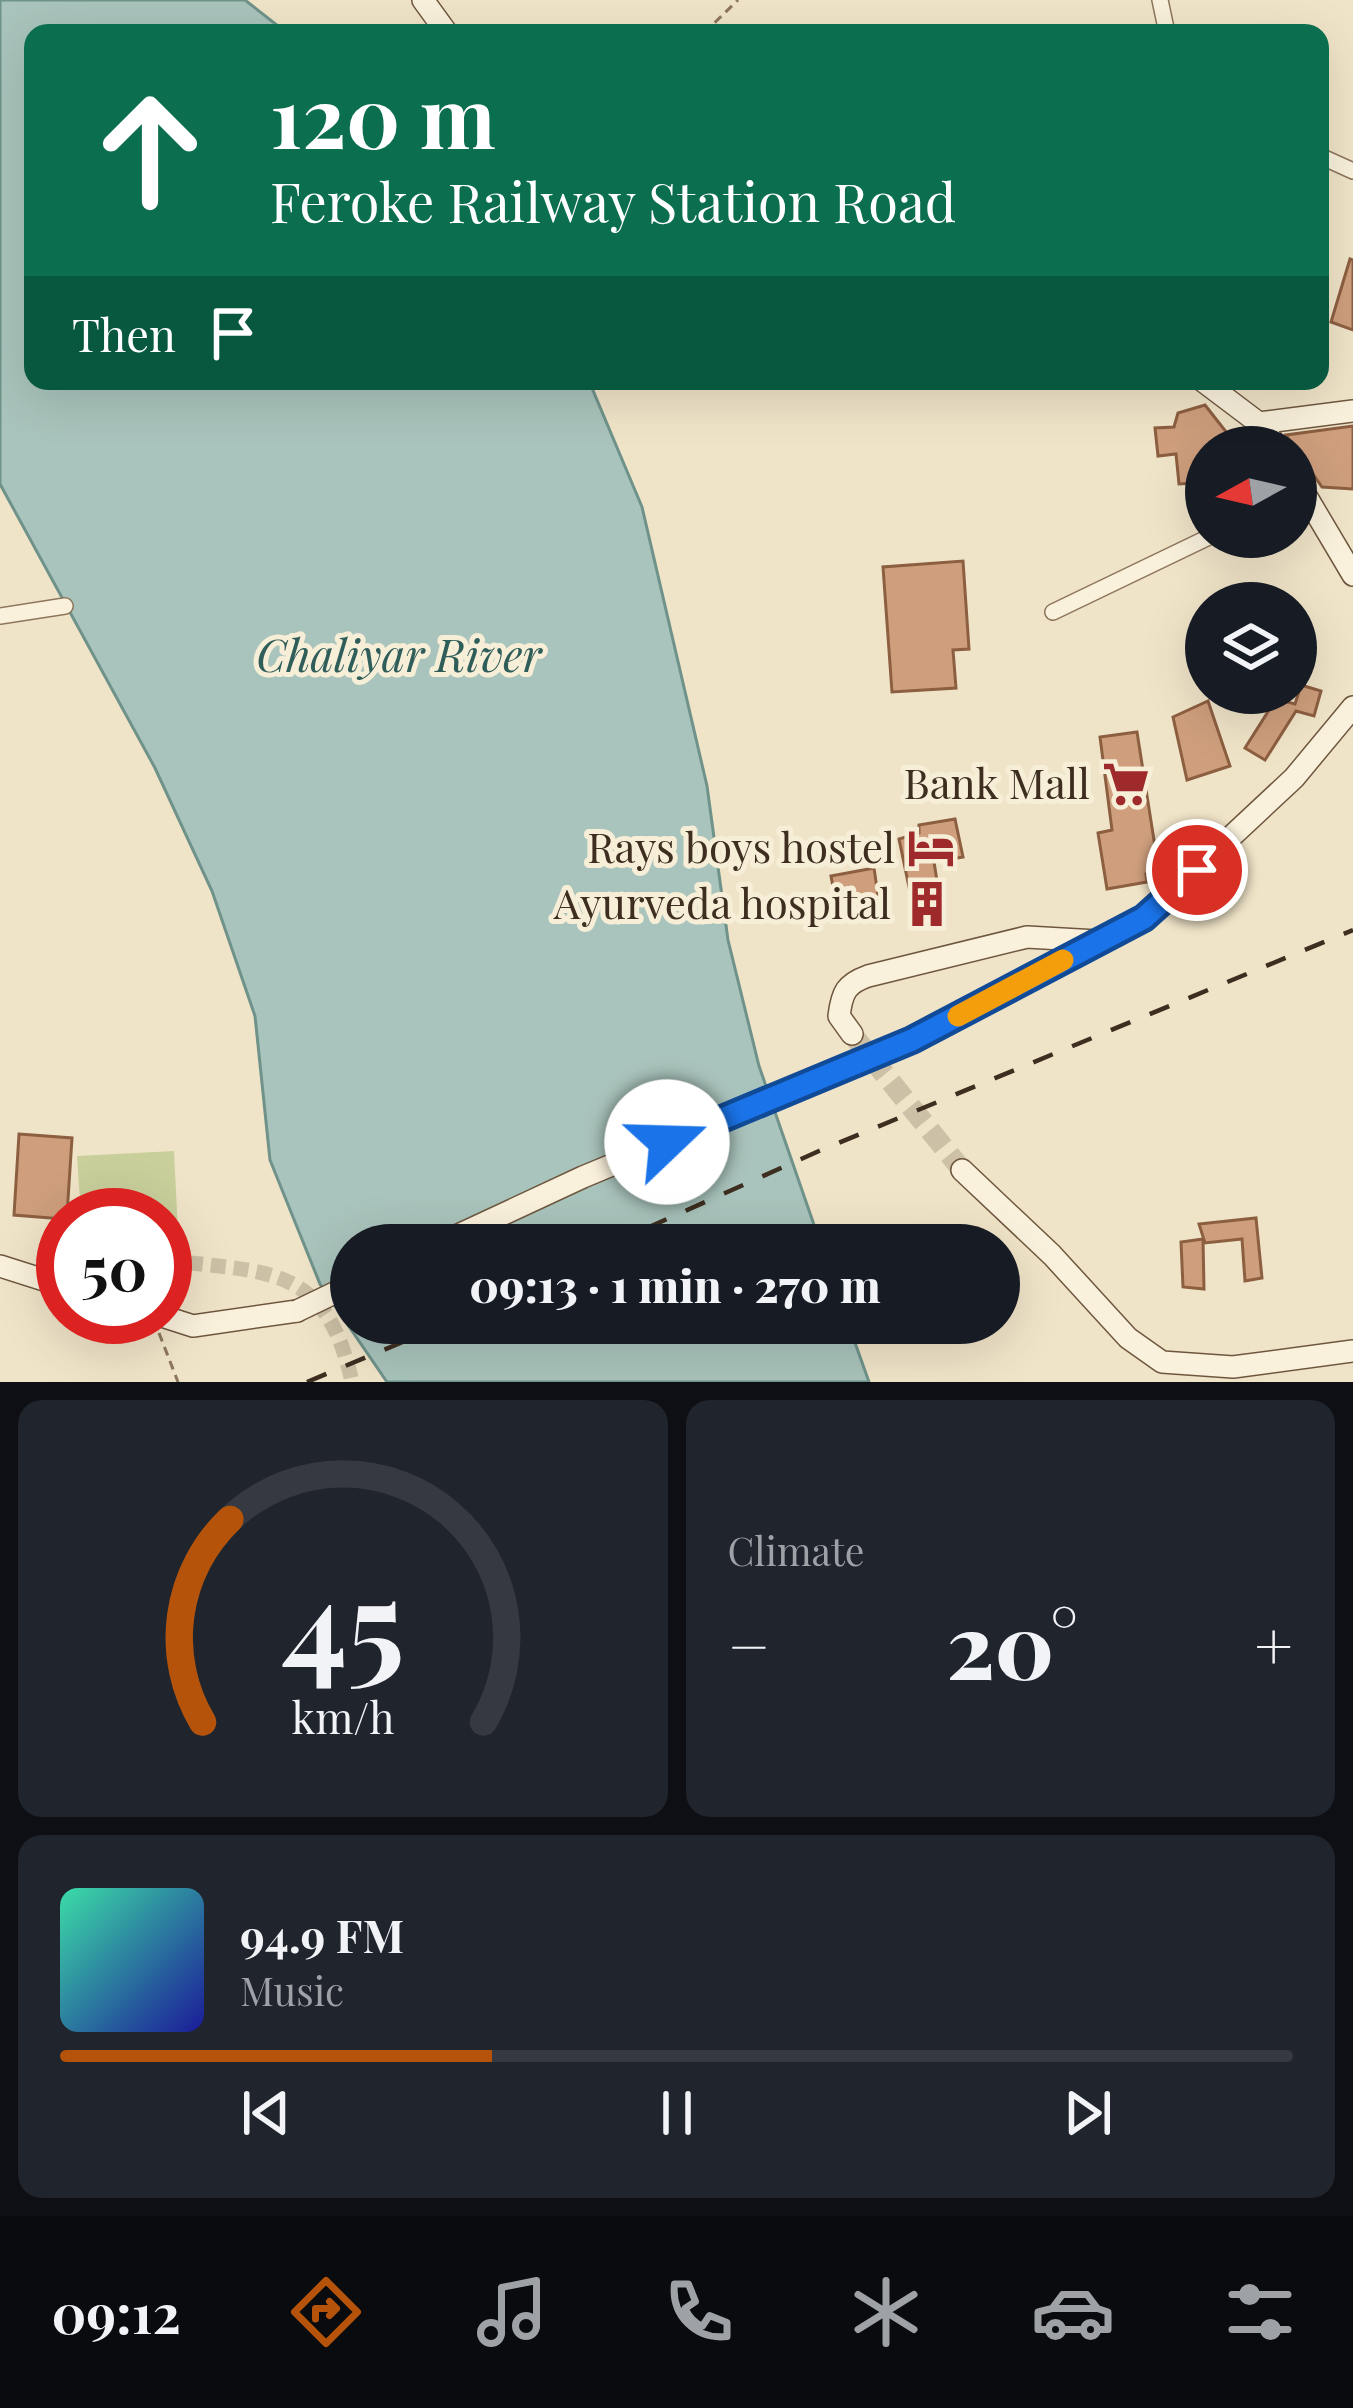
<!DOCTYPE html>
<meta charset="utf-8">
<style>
body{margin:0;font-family:"Playfair Display",serif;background:#20242c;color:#f1f3f6;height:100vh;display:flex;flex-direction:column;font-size:45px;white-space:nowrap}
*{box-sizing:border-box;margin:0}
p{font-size:39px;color:#9ea1a6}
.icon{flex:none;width:66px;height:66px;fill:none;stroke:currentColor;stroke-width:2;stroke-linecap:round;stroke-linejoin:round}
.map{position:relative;height:1382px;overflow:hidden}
.details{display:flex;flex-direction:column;gap:18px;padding:18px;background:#0d0f14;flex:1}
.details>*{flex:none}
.guide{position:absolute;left:24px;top:24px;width:1305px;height:366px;border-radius:24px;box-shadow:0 12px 48px #0002;background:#0b6e4f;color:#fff;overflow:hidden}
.needle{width:78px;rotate:262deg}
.fabs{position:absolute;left:1185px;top:426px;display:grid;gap:24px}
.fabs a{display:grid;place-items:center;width:132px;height:132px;border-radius:50%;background:#171b24;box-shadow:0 12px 48px #0002;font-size:60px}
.speed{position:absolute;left:36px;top:1188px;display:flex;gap:24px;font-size:60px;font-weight:700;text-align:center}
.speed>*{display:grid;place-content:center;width:156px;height:156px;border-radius:50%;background:#171b24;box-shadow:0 12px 48px #0002;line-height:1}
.speed .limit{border:18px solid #d22;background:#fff;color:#111}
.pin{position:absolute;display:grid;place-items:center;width:102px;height:102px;color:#fff;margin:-51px;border:6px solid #fff;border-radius:50%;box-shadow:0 3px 12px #0007}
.me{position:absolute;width:132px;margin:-66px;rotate:69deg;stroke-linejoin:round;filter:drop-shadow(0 0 9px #0008)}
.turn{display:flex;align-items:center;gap:42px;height:252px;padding:0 48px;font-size:54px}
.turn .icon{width:156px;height:156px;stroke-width:2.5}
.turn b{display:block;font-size:84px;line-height:102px}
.then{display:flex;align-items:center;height:114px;padding:0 48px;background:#0003;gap:24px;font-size:45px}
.big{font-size:90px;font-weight:800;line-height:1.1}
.details .card{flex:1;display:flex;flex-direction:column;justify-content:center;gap:18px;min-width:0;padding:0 42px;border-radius:24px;background:#20242c}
.details .dial{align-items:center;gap:0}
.dial svg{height:312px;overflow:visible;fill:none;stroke:#363941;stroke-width:7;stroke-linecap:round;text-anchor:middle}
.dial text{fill:#f1f3f6;stroke:none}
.song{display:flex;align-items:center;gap:36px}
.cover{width:144px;height:144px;border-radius:18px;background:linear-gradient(135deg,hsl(160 70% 55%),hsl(240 70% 35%))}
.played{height:12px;border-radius:6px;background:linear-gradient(90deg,#b45309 35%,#363941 35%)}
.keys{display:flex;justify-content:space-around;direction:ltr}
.heat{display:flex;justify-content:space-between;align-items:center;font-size:66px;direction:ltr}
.details .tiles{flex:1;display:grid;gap:18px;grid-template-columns:1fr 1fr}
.card:last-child{grid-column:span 2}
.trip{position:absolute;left:330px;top:1224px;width:690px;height:120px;border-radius:60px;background:#171b24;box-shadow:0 12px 48px #0002;font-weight:800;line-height:120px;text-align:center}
.tab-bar{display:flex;height:192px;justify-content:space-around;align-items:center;background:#090b0e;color:#9ea1a6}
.tab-bar .icon{width:84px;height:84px}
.tab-bar .current{color:#b45309}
.tab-bar b{font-size:54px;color:#f1f3f6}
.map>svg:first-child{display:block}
</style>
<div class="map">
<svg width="1353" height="1382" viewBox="0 0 1353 1382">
<rect width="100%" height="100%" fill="#f0e4c8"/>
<!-- green -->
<path fill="#c9cf9b" d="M174,1151L178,1232L165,1233V1215H81L77,1156Z"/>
<!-- water -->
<path fill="#a9c4bc" stroke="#6f938a" stroke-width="3" d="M0,0H245L287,33H33V381H589L642,507L707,786L728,940L759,1066L821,1245H351V1323H848L869,1382H387L320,1284L270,1160L255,1016L212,891L155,768L0,484Z"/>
<!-- building -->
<path fill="#cf9f7d" stroke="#8d5f41" stroke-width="3" d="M1350,259L1353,260V330L1331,322Z
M1205,405L1238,447H1206V489L1197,483L1179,484L1176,454L1158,456L1155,428L1174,427L1178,413Z
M1353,426V489L1322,487L1286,435Z
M963,561L969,649L953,650L956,688L892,692L883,567Z
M1301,685L1321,691L1314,716L1296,711L1265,760L1245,748L1276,699L1295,704Z
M1208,701L1230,766L1187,780L1173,717Z
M1137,732L1159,872L1146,874L1147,882L1107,889L1098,833L1112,830L1100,737Z
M955,819L963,857L934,862L942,912L915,916L899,839L919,833V825Z
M874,868L878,895L836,904L831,876Z
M19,1134L72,1138L67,1215L63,1219L14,1215Z
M1256,1218L1262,1278L1245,1281L1242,1239L1205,1243L1199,1224Z
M1203,1239L1204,1289L1183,1287L1181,1242Z"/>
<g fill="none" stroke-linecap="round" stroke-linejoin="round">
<!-- street-tunnel -->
<path stroke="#ccc0a6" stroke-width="15" stroke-dasharray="15 8" stroke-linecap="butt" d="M165,1260C267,1273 326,1263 352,1382"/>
<!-- secondary-tunnel -->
<path stroke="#ccc0a6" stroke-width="21" stroke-dasharray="21 10" stroke-linecap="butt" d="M852,1034L962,1170"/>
<defs>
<path id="street" d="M1160,0L1167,33
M1320,156L1353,171
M1053,612L1209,537
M0,616L65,606"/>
<path id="secondary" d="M423,0L447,33
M1203,381L1264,427L1276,447
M1259,423L1353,411
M1296,479L1353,575
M852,1034L839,1016C842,992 846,984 868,976L1027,937L1097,941
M912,1040L1144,918L1294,778L1353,707
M962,1170L1052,1255L1128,1338L1162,1362L1233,1367L1353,1351
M0,1266L63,1286
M165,1317L193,1326L297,1311"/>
</defs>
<!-- street casing -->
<use href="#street" stroke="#8d765c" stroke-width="18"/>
<!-- secondary casing -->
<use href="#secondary" stroke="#6f573f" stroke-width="24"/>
<!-- path -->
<path stroke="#8d765c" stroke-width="3" stroke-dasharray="9 6" stroke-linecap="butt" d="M704,33L738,0
M159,1333L178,1382"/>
<!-- street -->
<use href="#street" stroke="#faf1dc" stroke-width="15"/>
<!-- secondary -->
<use href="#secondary" stroke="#faf1dc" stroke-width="21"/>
<!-- rail -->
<path stroke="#3d2e20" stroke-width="4.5" stroke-dasharray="21 21" stroke-linecap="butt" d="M609,1245L819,1151L1353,930
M307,1382L448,1323"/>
<defs>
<path id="secondary-bridge" d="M437,1245L583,1177L912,1040
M297,1311L351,1285"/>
</defs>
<!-- secondary-bridge casing -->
<use href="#secondary-bridge" stroke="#6f573f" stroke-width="24" stroke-linecap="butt"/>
<!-- secondary-bridge -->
<use href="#secondary-bridge" stroke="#faf1dc" stroke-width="21"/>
</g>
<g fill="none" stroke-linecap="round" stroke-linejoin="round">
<defs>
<path id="route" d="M667,1142L912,1040L1144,918L1197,870"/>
</defs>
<!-- route casing -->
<use href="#route" stroke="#114b97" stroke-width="30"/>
<!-- route -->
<use href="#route" stroke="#1a73e8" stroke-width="21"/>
<!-- slow -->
<path stroke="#f59e0b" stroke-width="21" d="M958,1016L1063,960"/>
</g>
<!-- icons -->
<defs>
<symbol id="supermarket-bare" viewBox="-9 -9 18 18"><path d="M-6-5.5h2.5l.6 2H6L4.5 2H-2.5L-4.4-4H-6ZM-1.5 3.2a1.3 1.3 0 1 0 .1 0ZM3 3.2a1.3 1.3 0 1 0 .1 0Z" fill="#9e2a2b" stroke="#f7eed8" stroke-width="2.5" paint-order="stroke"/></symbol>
<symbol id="hotel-bare" viewBox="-9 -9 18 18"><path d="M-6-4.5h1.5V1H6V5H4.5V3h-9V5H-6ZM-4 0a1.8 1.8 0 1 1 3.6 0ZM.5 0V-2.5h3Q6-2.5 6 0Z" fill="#9e2a2b" stroke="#f7eed8" stroke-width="2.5" paint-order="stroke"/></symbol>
<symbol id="building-bare" viewBox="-9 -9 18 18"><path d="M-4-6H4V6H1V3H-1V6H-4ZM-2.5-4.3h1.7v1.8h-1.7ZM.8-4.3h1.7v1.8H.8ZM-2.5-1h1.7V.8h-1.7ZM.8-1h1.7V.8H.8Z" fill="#9e2a2b" stroke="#f7eed8" stroke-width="2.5" paint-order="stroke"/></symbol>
</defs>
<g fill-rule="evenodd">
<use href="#supermarket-bare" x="1093" y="751" width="66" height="66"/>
<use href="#hotel-bare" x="898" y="815" width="66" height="66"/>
<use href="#building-bare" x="894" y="871" width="66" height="66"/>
</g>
<g text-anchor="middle" stroke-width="10" stroke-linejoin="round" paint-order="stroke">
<!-- poi labels -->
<g font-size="42" fill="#3d2e20" stroke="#f7eed8" text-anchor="end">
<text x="1090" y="799">Bank Mall</text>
<text x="895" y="863">Rays boys hostel</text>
<text x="891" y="919">Ayurveda hospital</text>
</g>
<!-- water labels -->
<g font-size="45" font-style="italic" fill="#2f5d5a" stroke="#f7eed8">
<text x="399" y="672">Chaliyar River</text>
</g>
</g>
</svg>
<div class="fabs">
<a><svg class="needle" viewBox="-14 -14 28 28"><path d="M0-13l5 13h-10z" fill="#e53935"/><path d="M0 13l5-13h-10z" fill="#9ea1a6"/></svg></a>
<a><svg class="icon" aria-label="layers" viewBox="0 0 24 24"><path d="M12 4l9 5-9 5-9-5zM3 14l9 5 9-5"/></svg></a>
</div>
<div class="speed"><div class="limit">50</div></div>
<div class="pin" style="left:1197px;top:870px;background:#d93025"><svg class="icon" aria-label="arrive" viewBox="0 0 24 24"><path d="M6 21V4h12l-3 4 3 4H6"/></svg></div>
<svg class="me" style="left:667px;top:1142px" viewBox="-20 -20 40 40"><circle r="19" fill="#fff"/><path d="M0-13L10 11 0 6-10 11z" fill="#1a73e8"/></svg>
<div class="trip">09:13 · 1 min · 270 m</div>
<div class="guide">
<div class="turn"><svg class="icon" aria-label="ahead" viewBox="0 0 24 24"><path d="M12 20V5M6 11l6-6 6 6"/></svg><div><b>120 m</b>Feroke Railway Station Road</div></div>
<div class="then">Then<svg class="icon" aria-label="arrive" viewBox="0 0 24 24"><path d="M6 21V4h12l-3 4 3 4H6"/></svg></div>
</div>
</div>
<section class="details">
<div class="tiles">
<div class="card dial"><svg viewBox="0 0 100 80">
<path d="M14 69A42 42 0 1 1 86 69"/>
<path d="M14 69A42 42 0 0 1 21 17" stroke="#b45309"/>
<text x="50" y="56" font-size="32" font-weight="700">45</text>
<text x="50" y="72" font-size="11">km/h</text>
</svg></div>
<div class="card"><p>Climate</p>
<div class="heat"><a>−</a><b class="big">20°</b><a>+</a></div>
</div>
<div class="card">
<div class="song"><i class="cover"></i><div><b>94.9 FM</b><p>Music</p></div></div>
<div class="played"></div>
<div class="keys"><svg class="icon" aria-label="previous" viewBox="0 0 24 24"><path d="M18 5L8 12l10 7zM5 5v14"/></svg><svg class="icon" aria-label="pause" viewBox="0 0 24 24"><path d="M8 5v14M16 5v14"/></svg><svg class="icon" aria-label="next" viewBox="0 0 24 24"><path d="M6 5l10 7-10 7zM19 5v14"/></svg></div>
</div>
</div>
</section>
<nav class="tab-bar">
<b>09:12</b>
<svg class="icon current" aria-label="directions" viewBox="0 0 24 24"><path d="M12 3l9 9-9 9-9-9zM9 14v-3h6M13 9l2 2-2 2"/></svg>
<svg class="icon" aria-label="music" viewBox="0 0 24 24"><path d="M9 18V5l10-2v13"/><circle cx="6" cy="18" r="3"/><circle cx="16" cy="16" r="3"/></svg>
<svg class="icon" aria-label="phone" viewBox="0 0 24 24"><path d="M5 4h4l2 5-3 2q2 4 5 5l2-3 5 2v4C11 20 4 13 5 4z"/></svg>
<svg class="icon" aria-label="climate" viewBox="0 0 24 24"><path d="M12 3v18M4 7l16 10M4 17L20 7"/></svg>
<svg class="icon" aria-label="car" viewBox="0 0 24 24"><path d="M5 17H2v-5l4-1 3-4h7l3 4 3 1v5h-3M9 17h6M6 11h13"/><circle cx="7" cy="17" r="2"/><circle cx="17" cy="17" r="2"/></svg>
<svg class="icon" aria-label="filters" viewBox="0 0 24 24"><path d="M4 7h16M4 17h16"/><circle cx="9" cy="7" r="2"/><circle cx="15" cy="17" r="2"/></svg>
</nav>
